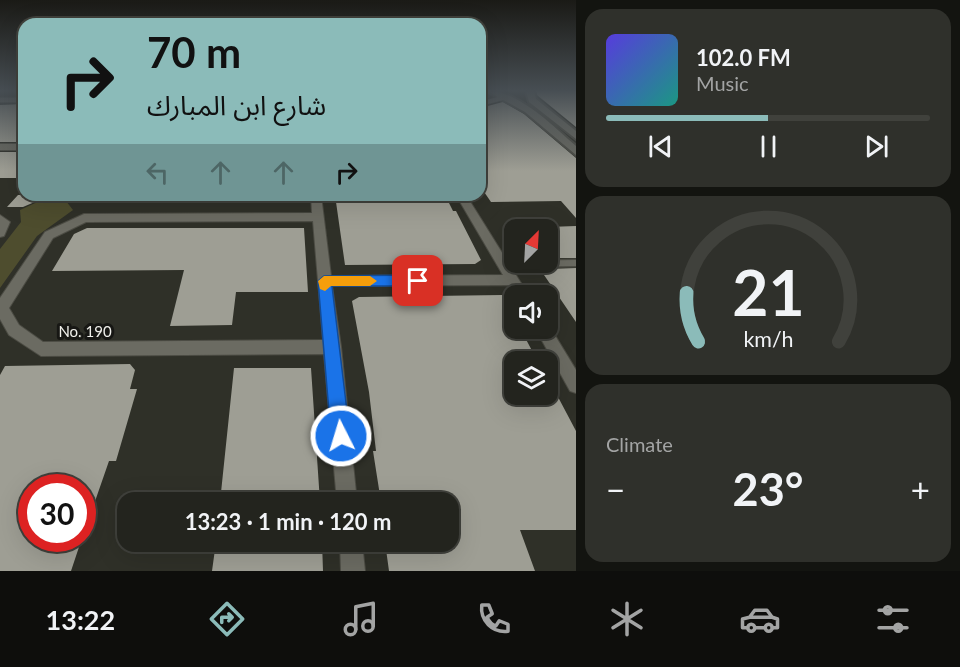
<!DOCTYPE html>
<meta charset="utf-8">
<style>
body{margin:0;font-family:Lato,"Noto Sans Arabic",sans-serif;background:#2f302b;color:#f1f3f6;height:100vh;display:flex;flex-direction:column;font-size:22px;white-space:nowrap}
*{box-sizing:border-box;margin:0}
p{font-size:20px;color:#a3a4a4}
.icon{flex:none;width:33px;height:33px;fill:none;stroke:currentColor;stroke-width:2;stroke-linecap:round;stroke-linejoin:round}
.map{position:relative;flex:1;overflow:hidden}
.drawer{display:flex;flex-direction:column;gap:9px;padding:9px;background:#131410;width:384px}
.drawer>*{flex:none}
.top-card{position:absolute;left:18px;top:18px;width:468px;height:183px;border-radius:18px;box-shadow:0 6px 24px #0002,0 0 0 2px #40413c;background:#8bbbb9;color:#111;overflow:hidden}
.needle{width:39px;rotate:24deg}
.fabs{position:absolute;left:504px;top:219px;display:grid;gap:12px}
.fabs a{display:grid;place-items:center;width:54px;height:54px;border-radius:12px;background:#23241e;box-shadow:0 6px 24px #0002,0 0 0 2px #40413c;font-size:30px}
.speed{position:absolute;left:18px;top:474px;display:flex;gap:12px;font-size:30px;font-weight:700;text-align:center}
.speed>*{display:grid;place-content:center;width:78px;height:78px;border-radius:50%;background:#23241e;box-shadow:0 6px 24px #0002,0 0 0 2px #40413c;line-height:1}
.speed .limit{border:9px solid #d22;background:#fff;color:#111}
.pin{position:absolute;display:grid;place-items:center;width:51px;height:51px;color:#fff;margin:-26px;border-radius:12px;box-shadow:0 3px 9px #0006}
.me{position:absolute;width:66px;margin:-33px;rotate:355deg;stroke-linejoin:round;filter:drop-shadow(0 0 4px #0008)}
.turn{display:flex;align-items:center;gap:21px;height:126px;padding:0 30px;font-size:27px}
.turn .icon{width:78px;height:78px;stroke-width:2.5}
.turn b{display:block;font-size:42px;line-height:51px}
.lanes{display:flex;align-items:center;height:57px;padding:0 30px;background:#0003;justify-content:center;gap:30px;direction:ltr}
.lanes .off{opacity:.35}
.big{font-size:45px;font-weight:700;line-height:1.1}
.drawer .tile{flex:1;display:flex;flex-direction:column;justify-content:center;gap:9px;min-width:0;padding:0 21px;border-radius:18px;background:#2f302b}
.drawer .dial{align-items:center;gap:0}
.dial svg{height:156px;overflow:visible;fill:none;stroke:#40413c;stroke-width:7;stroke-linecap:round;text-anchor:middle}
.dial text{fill:#f1f3f6;stroke:none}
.song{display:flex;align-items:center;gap:18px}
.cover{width:72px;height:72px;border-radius:9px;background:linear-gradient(135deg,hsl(250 70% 55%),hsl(170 70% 35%))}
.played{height:6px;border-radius:3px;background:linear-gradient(90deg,#8bbbb9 50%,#40413c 50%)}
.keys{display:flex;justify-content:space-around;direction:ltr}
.heat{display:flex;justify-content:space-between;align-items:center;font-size:33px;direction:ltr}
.trip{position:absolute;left:117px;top:492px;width:342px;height:60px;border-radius:18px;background:#23241e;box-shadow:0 6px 24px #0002,0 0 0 2px #40413c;font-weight:700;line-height:60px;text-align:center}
.dock{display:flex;height:96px;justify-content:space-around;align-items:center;background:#0e0e0c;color:#a3a4a4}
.dock .icon{width:42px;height:42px}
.dock .selected{color:#8bbbb9}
.dock b{font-size:27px;color:#f1f3f6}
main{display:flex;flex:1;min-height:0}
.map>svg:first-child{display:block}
</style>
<main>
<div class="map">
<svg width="576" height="571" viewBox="0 0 576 571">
<rect width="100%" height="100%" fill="#2f3028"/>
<!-- green -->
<path fill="#4e4d2e" d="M47,195H70L66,201L73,210L37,236L0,288V249L21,222L20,210L44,199Z"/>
<!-- building -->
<path fill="#9e9e94" d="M536,91H576V127L537,95Z
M503,102L524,114L576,158V218L561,201L491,202L480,186V108Z
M24,104V142H0V105Z
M0,152H24V178H0Z
M18,195H51L23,207H7Z
M335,195H445L453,211H456L481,260L475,264L345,265Z
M576,226V258H548V227Z
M87,228H304L308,292H236L232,325L170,326L184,270L52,271L74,234Z
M576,268V322L542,272H548V269Z
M502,295L514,318V328H520L538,362H514V394H548V378L576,431V530H520L535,571H389L385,542H448V502H381L373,451H376L369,392L352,301L359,297Z
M130,364L135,370L130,389H137L116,461H109L84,533L82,488H32V538H82L71,571H0V375L5,366Z
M234,368H311L320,502H220Z
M216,542H322L323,571H212Z"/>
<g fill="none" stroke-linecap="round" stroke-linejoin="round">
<defs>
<path id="service-far1" d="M480,104L506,97"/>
<path id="service" d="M502,264L576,263"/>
<path id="minor" d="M0,98H24V102H0Z
M0,144H24V150H0Z
M311,195H321L331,276L503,275L456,195H466L529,296H515L508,285L332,286L341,347L357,502H337L324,354L41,356L9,335L0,319V298L45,232L84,214L312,213ZM313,221L323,340L43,342L19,325L9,308L53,238L86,222Z
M0,215L10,222L4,236L0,237Z
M548,324L576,370V393L570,391L535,328H548Z
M340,542H362L365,571H341Z"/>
<path id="tertiary" d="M487,91C518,90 554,127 576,146V155L525,112Z
M526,91H534L536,99L576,131V139L529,102Z"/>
</defs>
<!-- service-far1 casing -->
<use href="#service-far1" stroke="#4c4c44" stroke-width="5"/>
<!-- service casing -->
<use href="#service" stroke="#4c4c44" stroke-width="9"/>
<!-- minor casing -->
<use href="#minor" stroke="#4c4c44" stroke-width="2"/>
<!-- tertiary casing -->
<use href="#tertiary" stroke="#4c4c44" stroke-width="4"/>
<!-- service-far1 -->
<use href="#service-far1" stroke="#6b6b62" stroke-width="4"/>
<!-- service -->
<use href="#service" stroke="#6b6b62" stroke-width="6"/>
<!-- minor -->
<use href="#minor" fill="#6b6b62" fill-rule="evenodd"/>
<!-- tertiary -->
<use href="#tertiary" fill="#6b6b62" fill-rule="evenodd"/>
</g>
<!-- sky -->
<linearGradient id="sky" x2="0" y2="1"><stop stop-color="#1a1a16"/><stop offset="0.53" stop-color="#474e53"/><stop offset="1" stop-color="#474e53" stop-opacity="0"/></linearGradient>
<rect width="576" height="171" fill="url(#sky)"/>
<!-- route -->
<path fill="#1a73e8" stroke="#114b97" stroke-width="1.5" d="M418,275L425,281L418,286H332L350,436L348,443L341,446L334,443L331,436L318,281L324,276Z"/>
<!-- slow -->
<path fill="#f59e0b" d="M324,276H370L377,281L370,286H331L325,291L320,289L318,281Z"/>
<g text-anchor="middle" stroke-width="6" stroke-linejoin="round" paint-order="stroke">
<!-- street labels -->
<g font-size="15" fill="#efefea" stroke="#171714">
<text x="85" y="337">No. 190</text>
</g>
</g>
</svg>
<div class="fabs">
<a><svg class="needle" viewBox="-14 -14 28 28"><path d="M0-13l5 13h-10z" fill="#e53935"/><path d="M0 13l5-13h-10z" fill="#a3a4a4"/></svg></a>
<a><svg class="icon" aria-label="sound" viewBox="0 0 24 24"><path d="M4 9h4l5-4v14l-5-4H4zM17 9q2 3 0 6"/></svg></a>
<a><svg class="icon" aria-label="layers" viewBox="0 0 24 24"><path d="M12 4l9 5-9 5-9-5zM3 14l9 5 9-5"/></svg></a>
</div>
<div class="speed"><div class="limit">30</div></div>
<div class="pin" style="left:418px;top:281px;background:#d93025"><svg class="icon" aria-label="arrive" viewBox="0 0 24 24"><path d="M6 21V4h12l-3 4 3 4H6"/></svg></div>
<svg class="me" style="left:341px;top:436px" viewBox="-20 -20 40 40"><circle r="17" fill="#1a73e8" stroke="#fff" stroke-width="3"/><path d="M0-11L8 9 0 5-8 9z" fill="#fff"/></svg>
<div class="trip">13:23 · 1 min · 120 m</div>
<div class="top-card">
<div class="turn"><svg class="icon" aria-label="right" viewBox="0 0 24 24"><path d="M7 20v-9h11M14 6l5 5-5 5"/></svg><div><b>70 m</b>شارع ابن المبارك</div></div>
<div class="lanes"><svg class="icon off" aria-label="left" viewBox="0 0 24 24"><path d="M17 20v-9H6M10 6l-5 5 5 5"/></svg><svg class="icon off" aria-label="ahead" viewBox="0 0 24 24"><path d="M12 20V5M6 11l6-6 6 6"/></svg><svg class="icon off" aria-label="ahead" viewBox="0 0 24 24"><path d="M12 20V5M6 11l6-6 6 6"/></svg><svg class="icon" aria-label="right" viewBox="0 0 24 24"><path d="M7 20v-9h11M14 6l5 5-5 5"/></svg></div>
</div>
</div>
<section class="drawer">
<div class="tile">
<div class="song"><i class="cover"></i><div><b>102.0 FM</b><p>Music</p></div></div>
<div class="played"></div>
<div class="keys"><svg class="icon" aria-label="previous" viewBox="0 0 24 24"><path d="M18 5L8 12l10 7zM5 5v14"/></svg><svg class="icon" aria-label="pause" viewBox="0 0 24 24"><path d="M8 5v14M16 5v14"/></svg><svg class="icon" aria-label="next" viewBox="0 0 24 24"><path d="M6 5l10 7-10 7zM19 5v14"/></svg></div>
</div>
<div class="tile dial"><svg viewBox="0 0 100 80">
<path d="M14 69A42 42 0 1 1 86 69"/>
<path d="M14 69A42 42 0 0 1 8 44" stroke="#8bbbb9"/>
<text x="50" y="56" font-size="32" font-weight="700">21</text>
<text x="50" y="72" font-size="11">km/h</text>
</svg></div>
<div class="tile"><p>Climate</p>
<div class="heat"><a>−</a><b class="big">23°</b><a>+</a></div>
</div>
</section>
</main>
<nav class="dock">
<b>13:22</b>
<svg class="icon selected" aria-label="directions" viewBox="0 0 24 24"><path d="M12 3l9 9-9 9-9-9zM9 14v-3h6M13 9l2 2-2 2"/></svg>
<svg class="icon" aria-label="music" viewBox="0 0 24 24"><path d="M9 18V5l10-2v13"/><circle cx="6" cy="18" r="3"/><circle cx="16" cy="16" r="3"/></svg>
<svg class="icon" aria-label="phone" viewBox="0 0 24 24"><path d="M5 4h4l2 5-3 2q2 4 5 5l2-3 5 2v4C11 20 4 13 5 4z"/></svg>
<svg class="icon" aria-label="climate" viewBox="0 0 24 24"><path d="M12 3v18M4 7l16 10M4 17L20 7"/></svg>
<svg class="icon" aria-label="car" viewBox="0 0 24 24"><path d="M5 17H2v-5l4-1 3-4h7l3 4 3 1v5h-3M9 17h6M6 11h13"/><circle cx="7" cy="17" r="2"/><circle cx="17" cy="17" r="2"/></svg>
<svg class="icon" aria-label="filters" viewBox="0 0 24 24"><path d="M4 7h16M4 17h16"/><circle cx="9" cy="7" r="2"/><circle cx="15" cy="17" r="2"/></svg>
</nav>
